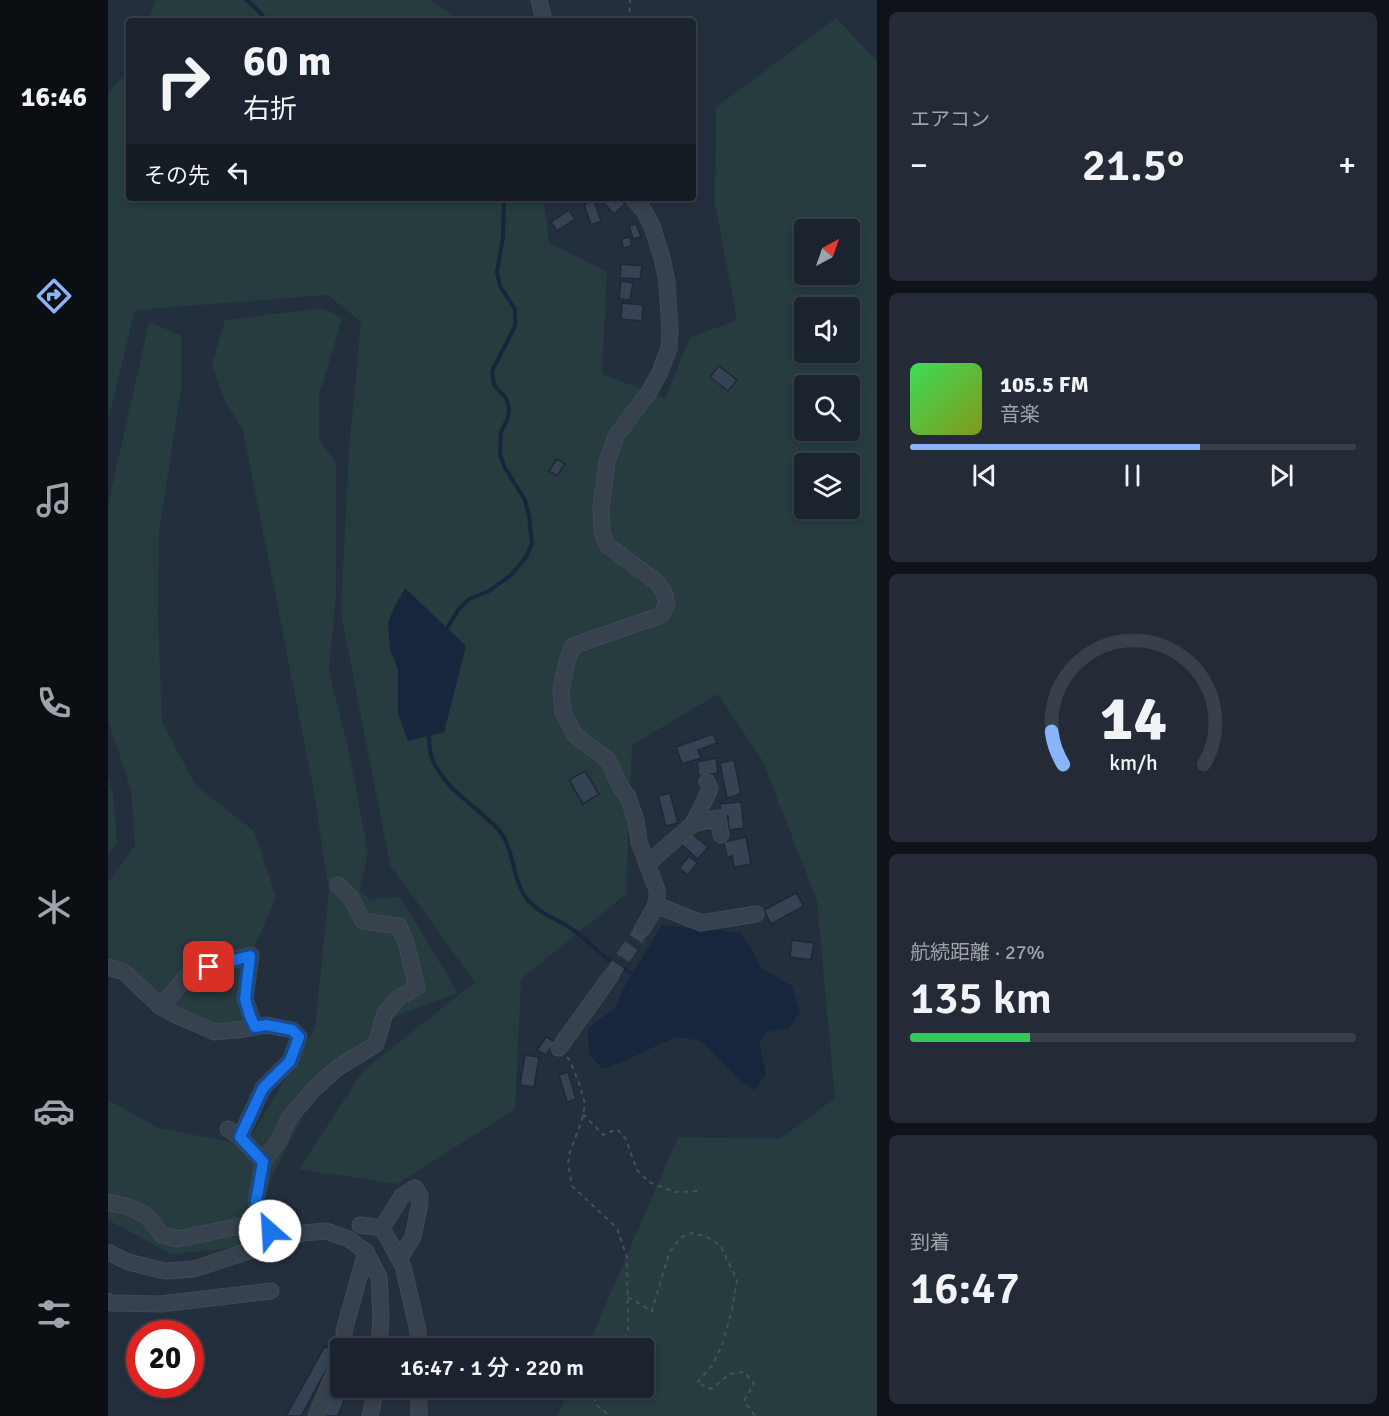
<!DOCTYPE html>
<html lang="ja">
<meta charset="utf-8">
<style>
body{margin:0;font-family:Signika,"Noto Sans JP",sans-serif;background:#242b36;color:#f1f3f6;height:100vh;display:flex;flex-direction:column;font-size:22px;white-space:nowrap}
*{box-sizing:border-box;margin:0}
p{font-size:20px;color:#a0a4aa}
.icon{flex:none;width:33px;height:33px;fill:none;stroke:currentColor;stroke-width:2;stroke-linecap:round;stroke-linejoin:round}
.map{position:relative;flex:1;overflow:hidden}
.panel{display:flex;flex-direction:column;gap:12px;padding:12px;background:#0f1319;width:512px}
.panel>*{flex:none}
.hud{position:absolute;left:18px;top:18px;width:570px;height:183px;border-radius:6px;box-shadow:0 3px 9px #0003,0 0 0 2px #39404a;background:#1b232e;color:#f1f3f6;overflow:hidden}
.needle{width:39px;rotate:40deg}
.fabs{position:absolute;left:686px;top:219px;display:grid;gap:12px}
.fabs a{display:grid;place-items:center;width:66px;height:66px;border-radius:6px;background:#1b232e;box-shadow:0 3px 9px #0003,0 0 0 2px #39404a;font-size:30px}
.speed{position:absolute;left:18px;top:1320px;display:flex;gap:12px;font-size:30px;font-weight:700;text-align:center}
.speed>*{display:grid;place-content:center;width:78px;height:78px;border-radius:50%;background:#1b232e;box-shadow:0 3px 9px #0003,0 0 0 2px #39404a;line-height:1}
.speed .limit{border:9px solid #d22;background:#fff;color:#111}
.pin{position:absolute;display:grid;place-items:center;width:51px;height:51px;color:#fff;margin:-26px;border-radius:12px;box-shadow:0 3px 9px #0006}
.me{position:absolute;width:66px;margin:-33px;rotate:334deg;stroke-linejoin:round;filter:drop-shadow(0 0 4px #0008)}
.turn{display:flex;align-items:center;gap:21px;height:126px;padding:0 18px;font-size:27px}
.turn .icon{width:78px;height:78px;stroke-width:2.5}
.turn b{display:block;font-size:42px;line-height:51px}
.then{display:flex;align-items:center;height:57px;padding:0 18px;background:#0003;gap:12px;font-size:22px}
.big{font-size:45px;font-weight:600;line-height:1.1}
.panel .widget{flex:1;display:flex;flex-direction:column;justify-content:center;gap:9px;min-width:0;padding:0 21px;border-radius:9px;background:#242b36}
.panel .dial{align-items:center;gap:0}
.dial svg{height:156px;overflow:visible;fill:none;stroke:#39404a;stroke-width:7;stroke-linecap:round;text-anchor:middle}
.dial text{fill:#f1f3f6;stroke:none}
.song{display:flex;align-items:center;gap:18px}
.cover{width:72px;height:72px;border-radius:9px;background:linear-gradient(135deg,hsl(130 70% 55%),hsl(70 70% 35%))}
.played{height:6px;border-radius:3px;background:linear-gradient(90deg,#8ab4f8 65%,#39404a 65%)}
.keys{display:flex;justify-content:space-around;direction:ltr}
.heat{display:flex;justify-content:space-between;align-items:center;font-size:33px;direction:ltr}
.charge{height:9px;border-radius:4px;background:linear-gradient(90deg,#34c759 27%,#39404a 0)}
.trip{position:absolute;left:222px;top:1338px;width:324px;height:60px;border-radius:6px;background:#1b232e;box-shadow:0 3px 9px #0003,0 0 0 2px #39404a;font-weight:600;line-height:60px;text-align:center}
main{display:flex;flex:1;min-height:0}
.menu{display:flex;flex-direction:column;width:108px;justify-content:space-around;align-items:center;background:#0b0e12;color:#a0a4aa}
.menu .icon{width:42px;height:42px}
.menu .active{color:#8ab4f8}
.menu b{font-size:27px;color:#f1f3f6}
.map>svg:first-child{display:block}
</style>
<main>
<nav class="menu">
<b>16:46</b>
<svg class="icon active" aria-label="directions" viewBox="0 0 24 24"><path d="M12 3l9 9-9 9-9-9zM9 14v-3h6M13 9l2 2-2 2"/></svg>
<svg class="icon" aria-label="music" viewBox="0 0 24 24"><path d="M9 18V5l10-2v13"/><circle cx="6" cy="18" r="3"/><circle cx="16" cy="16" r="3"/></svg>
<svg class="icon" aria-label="phone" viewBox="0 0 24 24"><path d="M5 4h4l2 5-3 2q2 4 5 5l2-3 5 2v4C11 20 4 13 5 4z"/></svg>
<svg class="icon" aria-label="climate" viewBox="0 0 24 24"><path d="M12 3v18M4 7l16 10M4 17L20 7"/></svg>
<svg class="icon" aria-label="car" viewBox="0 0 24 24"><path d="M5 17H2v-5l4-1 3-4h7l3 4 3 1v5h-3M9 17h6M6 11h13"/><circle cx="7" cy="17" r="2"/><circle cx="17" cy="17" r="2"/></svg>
<svg class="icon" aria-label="filters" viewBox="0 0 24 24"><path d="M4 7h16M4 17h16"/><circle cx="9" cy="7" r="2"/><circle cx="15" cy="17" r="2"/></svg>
</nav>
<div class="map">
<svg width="770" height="1416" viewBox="0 0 770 1416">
<rect width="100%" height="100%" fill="#242f3e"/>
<!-- green -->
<path fill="#263c3f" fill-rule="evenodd" d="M48,0H323L352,21H40Z
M728,18L769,61V1416H450L462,1388H536V1348H479L570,1137L672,1139L727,1098L709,900L654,760L610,694L524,745L518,894L413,979L407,1109L289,1184L191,1169L255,1071L367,982L282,865L233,613L241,450L253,322L220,295L27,310L0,420V93L21,70V198H436L441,243L499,272L494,374L557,398L582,338L629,320L607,203L608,107ZM696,230H741V274H696ZM696,308H741V352H696ZM696,386H741V430H696ZM696,464H741V508H696Z
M214,308L234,318L211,396V439L228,463V594L221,671L242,756L260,854L251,890L263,900L292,897L350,993L290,1015L211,1085L167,1170L136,1247L63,1254L0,1220V1100L50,1128L138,1145L207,1028L221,892L206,792L135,430L117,401L104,365L117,320Z
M41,322L73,335V390L51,532L50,616L54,722L88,786L146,831L168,898L142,956L137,999L147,1027L107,1032L0,967V883L27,846L23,790L0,720V505Z
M0,778L5,792L9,844L0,854Z"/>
<!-- water -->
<path fill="#17263c" d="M297,588L358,646L336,732L300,741L290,713V669L282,649L280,622L287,606Z
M554,925L579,928H599L633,933L645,951L653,968L684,986L692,1012L681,1028L659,1032L651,1043L658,1075L646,1090L631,1080L594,1041L569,1037L550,1045L519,1060L494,1069L481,1053L480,1029L492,1019L508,1008L514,991Z"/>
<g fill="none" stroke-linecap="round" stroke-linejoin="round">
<!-- stream -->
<path stroke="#17263c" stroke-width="4" d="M138,0L151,11L158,21
M337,632L350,610L361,599L381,591L403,575L418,557L424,543L421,516L417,500L397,468L392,454L393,432L400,418L401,408L398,398L386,385L384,371L407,326V309L392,286L389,272L395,237L396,198
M321,731C321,740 321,750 324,758C336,789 367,805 389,828C407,847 403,878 419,899C434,917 452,919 468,932C478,939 486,948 496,956C505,964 516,969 527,975"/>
</g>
<!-- building -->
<path fill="#364354" stroke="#1f2835" stroke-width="1.5" d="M495,198H511L517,204L506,214L493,200Z
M486,201L493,221L483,225L476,204Z
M461,210L467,219L449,231L443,222Z
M528,224L533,237L525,239L521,226Z
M522,237L524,246L515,248L513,239Z
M513,264L534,266L532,279L512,278Z
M513,281L525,283L522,300L511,299Z
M514,303L535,305L534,321L513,319Z
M611,366L629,380L620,391L602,377Z
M449,459L457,464L449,476L441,471Z
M605,734L609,743L590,750L593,758L574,764L568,747Z
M608,758L610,773L591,776L589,762Z
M626,760L633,794L619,798L612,763Z
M477,771L491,794L475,804L461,780Z
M562,793L570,823L558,826L550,796Z
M633,802L636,828L621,830L620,816H613L612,804Z
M583,833L600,847L590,859L573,844Z
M638,837L643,864L626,867L624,856L619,857L616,842Z
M581,856L589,863L580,875L571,868Z
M688,893L696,906L663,924L656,910Z
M684,940L706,943L703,960L682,957Z
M438,1037L447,1042L438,1055L429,1050Z
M417,1055L431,1057L426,1087L412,1085Z
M460,1072L468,1099L459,1102L451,1075Z
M217,1346L228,1352L193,1416H178Z
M225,1390L238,1395L230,1416H215Z"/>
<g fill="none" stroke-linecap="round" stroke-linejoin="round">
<!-- minor-tunnel -->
<path stroke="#3a4453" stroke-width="15" stroke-dasharray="15 8" stroke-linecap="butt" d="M502,977L535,928"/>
<defs>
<path id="minor" d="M431,0L436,21
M525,198L536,211L544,226L554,258L559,282L562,331L561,348L552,372L541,392L508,436L499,462L493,508L494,532L499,545L549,582L556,592L559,604L553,615L465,646L459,661L453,690L455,712L467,735L500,760L513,788L520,797L528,820L531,842L549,890C551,905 542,915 535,928
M585,824L610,818L613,835
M539,864L585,824L602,789L599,782
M548,905L593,923L648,914
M0,967L16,972L53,1007L72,1017L107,1032L137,1029L158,1025L184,1030L191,1037L182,1061L155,1088L132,1137
M53,1007L81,973L143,955L137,999L147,1027
M451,1048L502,977
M120,1129L132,1137L155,1162
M0,1202L21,1207L38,1215L54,1235L69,1239L152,1222
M252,1225L274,1228L295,1266L310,1331V1348
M274,1228L294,1196L307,1188L312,1196L311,1208L305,1237L291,1259
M172,1240L152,1222L148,1202L155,1162L170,1142L181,1118L205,1090L228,1069L268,1044L277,1013L290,998L309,987L298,943L291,926L255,921L243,898L230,885
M0,1252L20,1262L57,1271L86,1269L195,1233L218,1231L241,1239L258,1252L271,1277L273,1316L271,1348
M0,1301L4,1303L53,1304L163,1291
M237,1348L236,1331L258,1252
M311,1388V1416
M208,1416L232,1359
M262,1416L268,1388"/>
</defs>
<!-- minor casing -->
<use href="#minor" stroke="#414a57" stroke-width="17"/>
<!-- path -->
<path stroke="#3f5557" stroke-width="2" stroke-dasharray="4.5 4.5" stroke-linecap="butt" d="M521,21L522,0
M459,1057L462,1061L471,1083L477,1104L474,1120L462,1152L460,1163L464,1186L509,1228L519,1258L520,1330L516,1342L511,1348
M475,1114L495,1135L509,1129L518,1139L529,1170L541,1182L567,1192L592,1191
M520,1297L544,1311L561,1253L572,1238L583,1233L597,1236L612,1245L629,1280L624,1310L614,1345L605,1364L589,1383L604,1389L621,1374L636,1372L646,1383L636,1401L647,1416
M485,1388L487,1404L502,1416"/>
<!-- minor -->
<use href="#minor" stroke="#38414e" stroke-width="15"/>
</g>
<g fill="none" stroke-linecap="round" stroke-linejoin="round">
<defs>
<path id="route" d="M101,967L142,956L137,999L142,1016L147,1027L158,1025L184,1030L191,1037L182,1061L155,1088L132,1137L155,1162L148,1202L153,1222L162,1231"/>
</defs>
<!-- route casing -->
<use href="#route" stroke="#114b97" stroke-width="15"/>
<!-- route -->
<use href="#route" stroke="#1a73e8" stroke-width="10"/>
</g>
</svg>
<div class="fabs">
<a><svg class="needle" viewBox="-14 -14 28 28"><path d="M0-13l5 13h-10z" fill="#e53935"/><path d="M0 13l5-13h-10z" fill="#a0a4aa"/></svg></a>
<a><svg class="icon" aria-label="sound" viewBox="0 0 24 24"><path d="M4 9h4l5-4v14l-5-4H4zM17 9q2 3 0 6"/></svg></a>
<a><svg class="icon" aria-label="search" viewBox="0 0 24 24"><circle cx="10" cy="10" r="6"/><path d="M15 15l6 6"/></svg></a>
<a><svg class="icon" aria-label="layers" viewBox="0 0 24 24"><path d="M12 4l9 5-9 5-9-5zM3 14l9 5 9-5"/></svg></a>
</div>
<div class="speed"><div class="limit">20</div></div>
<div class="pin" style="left:101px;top:967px;background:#d93025"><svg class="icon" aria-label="arrive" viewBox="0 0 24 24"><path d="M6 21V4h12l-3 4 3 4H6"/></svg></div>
<svg class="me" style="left:162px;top:1231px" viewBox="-20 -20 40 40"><circle r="19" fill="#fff"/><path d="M0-13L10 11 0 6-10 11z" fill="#1a73e8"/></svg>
<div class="trip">16:47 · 1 分 · 220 m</div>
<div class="hud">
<div class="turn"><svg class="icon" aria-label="right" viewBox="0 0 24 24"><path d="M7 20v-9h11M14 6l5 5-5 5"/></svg><div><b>60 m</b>右折</div></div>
<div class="then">その先<svg class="icon" aria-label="left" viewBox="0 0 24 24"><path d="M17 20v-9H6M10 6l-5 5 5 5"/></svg></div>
</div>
</div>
<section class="panel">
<div class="widget"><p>エアコン</p>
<div class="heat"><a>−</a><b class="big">21.5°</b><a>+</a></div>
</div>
<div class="widget">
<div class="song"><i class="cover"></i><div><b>105.5 FM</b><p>音楽</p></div></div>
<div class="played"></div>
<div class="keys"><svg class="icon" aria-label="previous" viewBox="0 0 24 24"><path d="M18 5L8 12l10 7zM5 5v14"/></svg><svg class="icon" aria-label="pause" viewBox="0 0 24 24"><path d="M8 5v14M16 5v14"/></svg><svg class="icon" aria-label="next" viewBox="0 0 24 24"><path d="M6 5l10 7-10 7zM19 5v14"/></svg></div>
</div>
<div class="widget dial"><svg viewBox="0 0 100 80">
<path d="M14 69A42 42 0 1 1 86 69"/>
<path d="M14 69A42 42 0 0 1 8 52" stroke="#8ab4f8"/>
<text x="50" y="56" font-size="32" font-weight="700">14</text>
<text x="50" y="72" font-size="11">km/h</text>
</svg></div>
<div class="widget"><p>航続距離 · 27%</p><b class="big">135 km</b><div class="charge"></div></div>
<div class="widget"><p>到着</p><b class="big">16:47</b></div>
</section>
</main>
